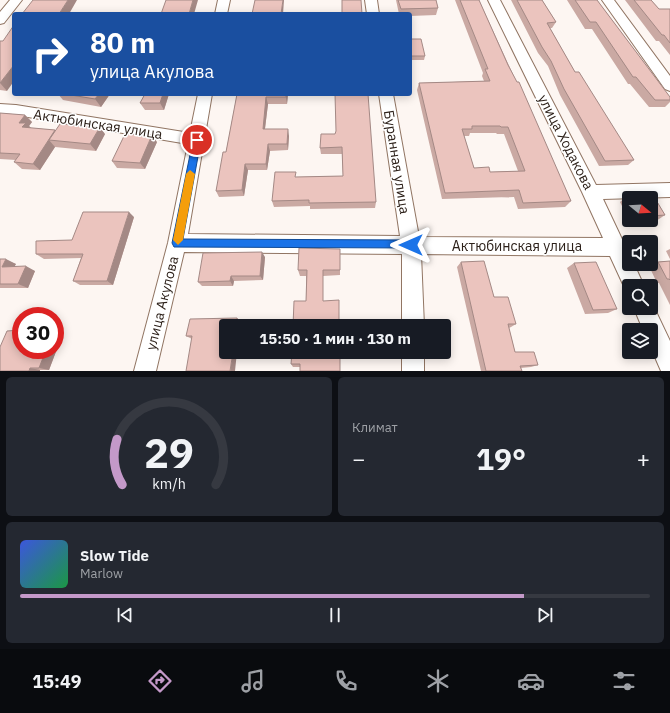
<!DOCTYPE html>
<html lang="ru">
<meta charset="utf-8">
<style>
body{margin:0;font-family:"IBM Plex Sans",sans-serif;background:#242831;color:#f1f3f6;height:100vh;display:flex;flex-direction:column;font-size:15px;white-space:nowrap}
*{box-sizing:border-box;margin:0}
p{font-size:13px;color:#9ea1a6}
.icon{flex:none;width:22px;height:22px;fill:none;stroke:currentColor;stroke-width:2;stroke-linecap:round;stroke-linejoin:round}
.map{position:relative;height:371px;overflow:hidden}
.panel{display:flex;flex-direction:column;gap:6px;padding:6px;background:#0d0f14;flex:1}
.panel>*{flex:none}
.hud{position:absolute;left:12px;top:12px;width:400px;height:84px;border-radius:4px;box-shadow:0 2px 10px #0003;background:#1a4fa0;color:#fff;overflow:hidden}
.needle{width:26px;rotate:108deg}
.fabs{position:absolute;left:622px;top:191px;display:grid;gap:8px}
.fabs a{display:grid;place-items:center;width:36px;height:36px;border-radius:4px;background:#171b24;box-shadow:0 2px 10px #0003;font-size:20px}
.speed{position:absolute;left:12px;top:307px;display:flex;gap:8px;font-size:20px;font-weight:700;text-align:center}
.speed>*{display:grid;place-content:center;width:52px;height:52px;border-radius:50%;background:#171b24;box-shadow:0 2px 10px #0003;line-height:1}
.speed .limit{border:6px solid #d22;background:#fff;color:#111}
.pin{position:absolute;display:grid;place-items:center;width:34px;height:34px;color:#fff;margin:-17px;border:2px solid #fff;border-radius:50%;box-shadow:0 1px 4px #0007}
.me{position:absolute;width:44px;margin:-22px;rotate:270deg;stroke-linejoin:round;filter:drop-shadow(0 0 3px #0008)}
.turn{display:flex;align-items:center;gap:14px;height:84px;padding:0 12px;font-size:18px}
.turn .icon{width:52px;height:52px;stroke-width:2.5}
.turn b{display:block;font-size:28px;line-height:34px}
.big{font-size:30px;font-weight:700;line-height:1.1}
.panel .card{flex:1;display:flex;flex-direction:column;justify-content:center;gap:6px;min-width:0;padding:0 14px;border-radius:6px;background:#242831}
.panel .dial{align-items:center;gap:0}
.dial svg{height:104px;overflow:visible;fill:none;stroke:#363941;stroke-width:7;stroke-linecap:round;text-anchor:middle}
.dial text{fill:#f1f3f6;stroke:none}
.song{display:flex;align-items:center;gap:12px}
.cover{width:48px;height:48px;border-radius:6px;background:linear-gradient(135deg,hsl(230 70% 55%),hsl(140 70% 35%))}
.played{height:4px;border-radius:2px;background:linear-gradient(90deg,#c499c9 80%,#363941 80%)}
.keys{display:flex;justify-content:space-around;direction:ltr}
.heat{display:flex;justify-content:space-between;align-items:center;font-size:22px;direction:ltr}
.panel .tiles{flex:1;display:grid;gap:6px;grid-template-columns:1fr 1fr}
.card:last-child{grid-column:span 2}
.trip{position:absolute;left:219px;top:319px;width:232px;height:40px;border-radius:4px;background:#171b24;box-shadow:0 2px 10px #0003;font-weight:700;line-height:40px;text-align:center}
.menu{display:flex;height:64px;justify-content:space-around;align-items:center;background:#090b0e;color:#9ea1a6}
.menu .icon{width:28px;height:28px}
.menu .selected{color:#c499c9}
.menu b{font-size:18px;color:#f1f3f6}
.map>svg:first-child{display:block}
</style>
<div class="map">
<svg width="670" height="371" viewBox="0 0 670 371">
<rect width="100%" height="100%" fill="#fdf6f2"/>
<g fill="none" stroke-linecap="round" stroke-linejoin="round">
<defs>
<path id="minor" d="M10,0H22L4,23L0,24V12Z
M218,0H230L227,14H215Z
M365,0H377L379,14H367Z
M488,0H500L596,185L670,183V197L603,199L629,254V264H634L644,286H629V294L627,293L610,256L421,254L424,326H402V254L184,252L156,371H134L168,243L188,144L16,115L0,114V104L16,105L190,133L198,94H212L188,234L400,236L379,94H393L419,237L603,238L582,192Z
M602,0H614L670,76V91L665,89Z
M651,301L670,341V371H661L651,348V330H643L634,308H651Z
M402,352H424V371H402Z"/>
</defs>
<!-- minor casing -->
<use href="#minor" stroke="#917563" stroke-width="2"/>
<!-- minor -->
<use href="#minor" fill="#fff" fill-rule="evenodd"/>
</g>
<!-- wall -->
<path fill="#caa9a3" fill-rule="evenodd" d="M396,0H436L438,8L436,15L410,16V14H399Z
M455,0H479L571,201L565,207L518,209L514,197L442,199L417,90L419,83L484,81L482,76L483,73ZM470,133H496L497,134H504L518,171L490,172L474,168L464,136H469Z
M511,0H542L556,22L552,28H550L575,72L634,160L628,165L599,166L560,95L548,66L538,53Z
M567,0H597L670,97V102L665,107H649L630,84H628L592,29H585Z
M625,0H651L659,9H670V55L659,41H656Z
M410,39L425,56L424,60H410Z
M0,41L7,91L0,90Z
M58,94H110L101,107L63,100Z
M145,94H169L164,110H145L140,103Z
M237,94H288L287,104H268L265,129L289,136L288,150L270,151L267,170H248L244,196L219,197L216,191L226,152Z
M0,113L25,115L32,122L29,126L31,128L105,134L96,151L55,147L40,170L22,169L14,162L16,160L0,159Z
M335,134L376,202L375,208L310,209V206L274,207L272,201L296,177L343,176L342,154H321L320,148Z
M157,142L145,169L117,168L112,161Z
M653,195L665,215L656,221L630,222L629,220H651V198H629V220L620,202L627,196Z
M134,217L113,285H80L73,281L81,258L44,259L36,254Z
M670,249V259L666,251Z
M265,257L263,280L234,281L233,286H202L198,282Z
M0,259L16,264L14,266L35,271L28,288H0Z
M670,261V305L659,283H657L649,266L658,262Z
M461,262L494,297L516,324L511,327L509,328L515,352L538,365L531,367L521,368L522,371H481L457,267Z
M574,263L617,309L608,313L585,314L567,268Z
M298,270H340V275L323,276V301H306V276H300Z
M237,318L241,322V326H226L192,339L186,336Z
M63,333L49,370H40V371H0Z
M340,352L300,367H293L291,364Z"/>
<!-- shaded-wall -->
<path fill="#a48985" d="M68,0H77L69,14H59Z
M193,0H198L194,14H189Z
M283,0H284L283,14H281Z
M14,65V81L7,91L0,83Z
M99,94H110L101,107L95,99Z
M163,94H169L164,110L160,103Z
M286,94H288L287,104L286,97Z
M266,97L268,104L264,136L263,129Z
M25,115L32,122L29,126L33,130L22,127L19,123Z
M100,127L105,134L96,151L90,144Z
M288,129L289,136L288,150L287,144Z
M55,130L62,136L49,140L55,147L40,170L33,164Z
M152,135L157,142L145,169L140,163Z
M268,144L270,151L267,170L266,164Z
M245,164L248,170L244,196L242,190Z
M129,212L134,217L113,285L107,281Z
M262,252L265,257L263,280L260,276Z
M6,259L16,264L12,271L2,267Z
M26,266L35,271L28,288L18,284Z
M231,276L234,281L233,286L230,281Z
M237,318L241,322V326H236Z
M55,330L63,333L49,370L39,368L46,350H55Z
M233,352H237L235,371H230Z
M30,368L40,370V371H29Z"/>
<!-- building -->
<path fill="#ebc4be" stroke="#a48985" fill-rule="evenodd" d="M33,0H68L59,14H22Z
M166,0H193L189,14H161Z
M255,0H283L281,14H252Z
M342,0H361L362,14H342Z
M398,0H436L438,8L401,9Z
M460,0H479L508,65L517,82H519L571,201L523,203L519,190L445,193L419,83L490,81L485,69H488ZM472,126H500L501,127H508L525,171L490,172L489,167L474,168L462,129H472Z
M517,0H542L556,22L547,23L575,72H579L634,160L605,161L564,89L551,61L542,47Z
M575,0H597L670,97V100H655L636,77H633L596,22H590Z
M634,0H651L659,9H670V43L664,35H662Z
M14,25V65L0,83V41H3Z
M410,39H421L425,56H410Z
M65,94H99L95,99Z
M145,94H163L160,103H140Z
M237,94H286V97H266L263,129H288L287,144H268L266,164H245L242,190L216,191L223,152H226Z
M335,94H368L376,202L309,203V200L272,201L275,172H296L295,177L343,176L342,147L320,148L321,134H335L336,131Z
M0,113L25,115L19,123H26L22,127L55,130L33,164L14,162L20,154L0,153Z
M60,124L100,127L90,144L49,140Z
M125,134L152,135L140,163L112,161Z
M653,195L665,215L651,216V198H629V199L627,196Z
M83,212H129L107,281H73L83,254H36V241L72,240Z
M299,248L340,249V270H323V301L339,300V326H293L294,301H306L307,270H298Z
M262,252L260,276H231L230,281L198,282L203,253Z
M0,259H6L2,267L26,266L18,284H0Z
M484,261L494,297H508L516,324H508L515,352H534L538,365L520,366L522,371H486L461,262Z
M670,261V280L669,279H667L658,262Z
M596,262L617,309L593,310L574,263Z
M237,318L236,326H226V352H233L230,371H186L192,336H186L190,319Z
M21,330V350H46L39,368H30L29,371H0V347L7,331Z
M292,352H340V371H300V364H291Z"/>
<!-- route -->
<path fill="#1a73e8" stroke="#114b97" d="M197,137L201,140L183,239L411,240L414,242L416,245L414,248L174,247L172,243L193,140Z"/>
<!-- slow -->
<path fill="#f59e0b" d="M190,170L195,174L183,240L178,245L173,240L186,174Z"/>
<g text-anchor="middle" stroke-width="3" stroke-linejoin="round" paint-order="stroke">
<!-- street labels -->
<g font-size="14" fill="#2c2019" stroke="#fff">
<text transform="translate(98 124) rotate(9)" y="5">Актюбинская улица</text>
<text transform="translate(566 142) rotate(63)" y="5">улица Ходакова</text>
<text transform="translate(397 162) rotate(81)" y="5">Буранная улица</text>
<text x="517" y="251">Актюбинская улица</text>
<text transform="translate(162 303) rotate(-76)" y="5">улица Акулова</text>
</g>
</g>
</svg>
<div class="fabs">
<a><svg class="needle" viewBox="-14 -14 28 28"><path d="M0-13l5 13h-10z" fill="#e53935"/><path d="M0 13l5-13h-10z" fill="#9ea1a6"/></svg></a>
<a><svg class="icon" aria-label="sound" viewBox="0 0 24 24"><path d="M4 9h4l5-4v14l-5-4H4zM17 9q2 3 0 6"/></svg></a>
<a><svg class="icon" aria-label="search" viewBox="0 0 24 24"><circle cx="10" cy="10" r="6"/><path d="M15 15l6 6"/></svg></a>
<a><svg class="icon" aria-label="layers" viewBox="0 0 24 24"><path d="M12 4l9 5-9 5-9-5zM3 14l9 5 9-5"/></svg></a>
</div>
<div class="speed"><div class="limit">30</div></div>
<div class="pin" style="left:197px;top:140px;background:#d93025"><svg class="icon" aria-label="arrive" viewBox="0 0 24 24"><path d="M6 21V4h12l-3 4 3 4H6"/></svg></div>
<svg class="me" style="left:411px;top:245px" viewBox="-20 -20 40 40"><path d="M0-17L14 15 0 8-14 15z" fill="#1a73e8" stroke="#fff" stroke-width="4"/></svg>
<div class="trip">15:50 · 1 мин · 130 m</div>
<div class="hud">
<div class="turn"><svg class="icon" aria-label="right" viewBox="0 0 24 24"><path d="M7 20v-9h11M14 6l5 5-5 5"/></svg><div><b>80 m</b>улица Акулова</div></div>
</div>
</div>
<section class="panel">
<div class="tiles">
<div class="card dial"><svg viewBox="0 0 100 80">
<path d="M14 69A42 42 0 1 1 86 69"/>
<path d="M14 69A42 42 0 0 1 10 34" stroke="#c499c9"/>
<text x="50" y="56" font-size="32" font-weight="700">29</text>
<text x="50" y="72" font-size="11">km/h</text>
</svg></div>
<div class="card"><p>Климат</p>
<div class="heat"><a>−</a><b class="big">19°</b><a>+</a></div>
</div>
<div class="card">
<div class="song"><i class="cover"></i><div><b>Slow Tide</b><p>Marlow</p></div></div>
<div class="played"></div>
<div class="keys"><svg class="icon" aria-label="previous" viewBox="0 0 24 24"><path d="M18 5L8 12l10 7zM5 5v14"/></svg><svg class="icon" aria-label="pause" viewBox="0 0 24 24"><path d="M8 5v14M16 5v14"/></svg><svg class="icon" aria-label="next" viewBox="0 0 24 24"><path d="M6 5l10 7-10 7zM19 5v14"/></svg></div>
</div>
</div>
</section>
<nav class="menu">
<b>15:49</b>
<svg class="icon selected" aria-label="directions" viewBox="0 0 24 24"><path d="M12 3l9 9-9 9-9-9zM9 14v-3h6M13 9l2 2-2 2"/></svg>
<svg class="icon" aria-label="music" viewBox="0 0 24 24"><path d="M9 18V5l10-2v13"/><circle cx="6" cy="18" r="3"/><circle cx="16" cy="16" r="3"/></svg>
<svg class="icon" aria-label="phone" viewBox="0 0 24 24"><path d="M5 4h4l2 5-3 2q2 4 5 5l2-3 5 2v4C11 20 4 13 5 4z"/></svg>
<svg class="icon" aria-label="climate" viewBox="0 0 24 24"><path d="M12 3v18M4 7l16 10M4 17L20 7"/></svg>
<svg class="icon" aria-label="car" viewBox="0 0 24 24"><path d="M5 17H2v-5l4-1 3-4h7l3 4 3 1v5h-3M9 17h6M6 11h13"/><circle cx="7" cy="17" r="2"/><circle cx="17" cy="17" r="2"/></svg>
<svg class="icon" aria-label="filters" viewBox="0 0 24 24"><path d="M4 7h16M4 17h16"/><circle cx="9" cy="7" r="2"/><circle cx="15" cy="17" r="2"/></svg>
</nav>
